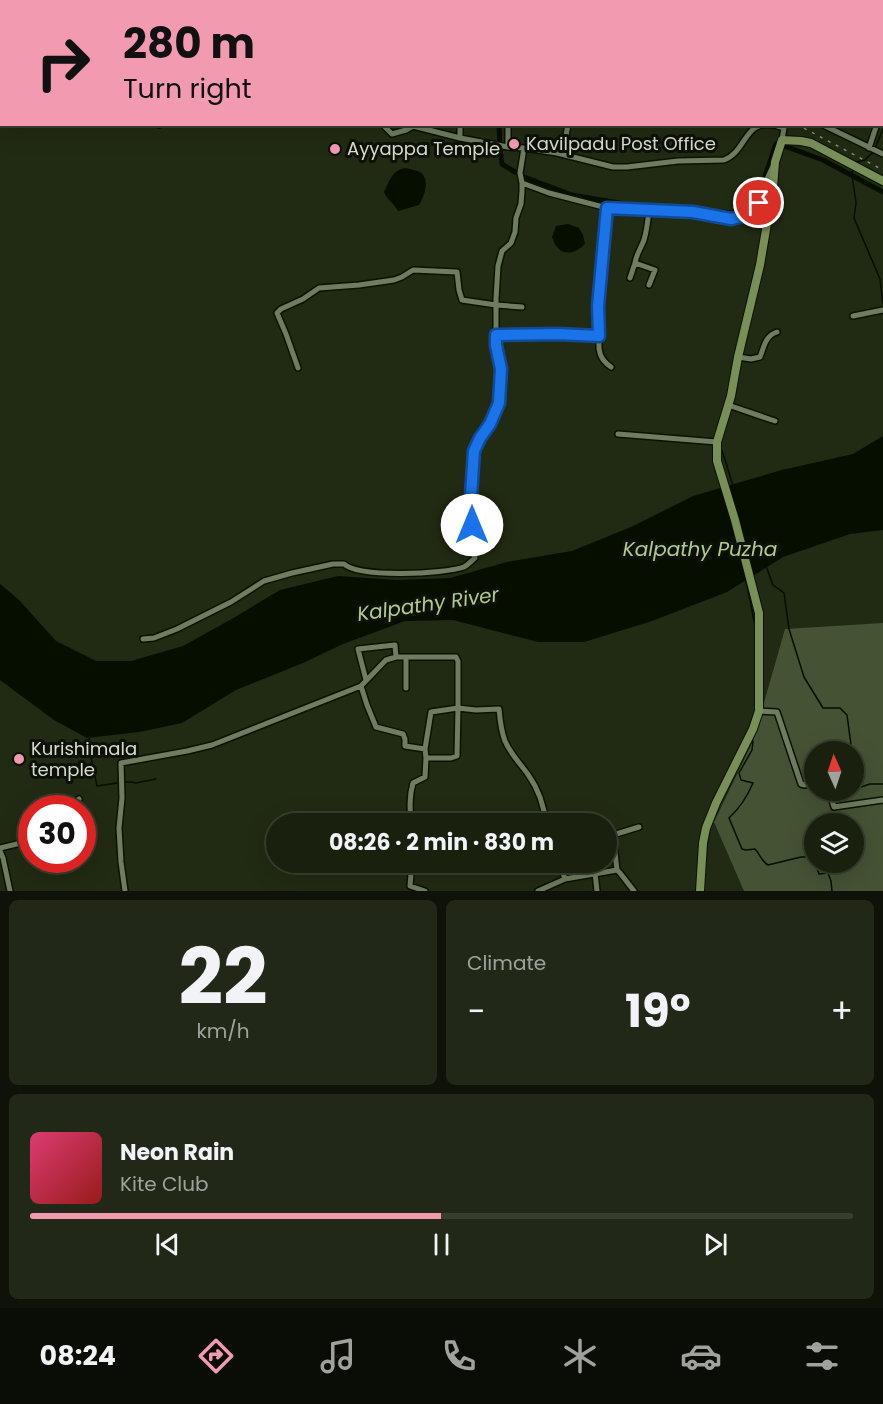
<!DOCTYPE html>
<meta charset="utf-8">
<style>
body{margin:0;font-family:Poppins,sans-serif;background:#222817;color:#f1f3f6;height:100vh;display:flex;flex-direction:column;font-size:22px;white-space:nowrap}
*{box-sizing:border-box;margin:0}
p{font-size:20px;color:#9fa39e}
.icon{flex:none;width:33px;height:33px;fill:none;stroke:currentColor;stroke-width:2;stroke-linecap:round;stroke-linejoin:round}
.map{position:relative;height:891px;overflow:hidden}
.details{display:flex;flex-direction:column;gap:9px;padding:9px;background:#0e1208;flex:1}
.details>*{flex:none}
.top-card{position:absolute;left:0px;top:0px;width:884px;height:126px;box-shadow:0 6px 24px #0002,0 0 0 2px #373e2e;background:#f29ab0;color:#111;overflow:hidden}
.needle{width:39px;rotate:357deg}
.fabs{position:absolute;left:804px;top:741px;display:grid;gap:12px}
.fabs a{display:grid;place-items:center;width:60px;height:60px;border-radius:50%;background:#19200e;box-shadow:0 6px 24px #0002,0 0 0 2px #373e2e;font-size:30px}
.speed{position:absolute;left:18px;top:795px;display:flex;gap:12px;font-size:30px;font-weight:700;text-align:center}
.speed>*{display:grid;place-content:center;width:78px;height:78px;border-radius:50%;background:#19200e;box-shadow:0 6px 24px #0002,0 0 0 2px #373e2e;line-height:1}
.speed .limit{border:9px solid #d22;background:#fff;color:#111}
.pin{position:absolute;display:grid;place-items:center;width:51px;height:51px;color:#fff;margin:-26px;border:3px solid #fff;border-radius:50%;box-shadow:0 2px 6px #0007}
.me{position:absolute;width:66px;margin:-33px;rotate:0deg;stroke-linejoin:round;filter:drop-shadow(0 0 4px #0008)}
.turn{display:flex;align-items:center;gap:21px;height:126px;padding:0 24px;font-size:27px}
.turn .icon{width:78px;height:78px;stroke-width:2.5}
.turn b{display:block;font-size:42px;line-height:51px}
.big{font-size:45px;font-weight:700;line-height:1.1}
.details .tile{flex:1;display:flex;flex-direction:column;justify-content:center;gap:9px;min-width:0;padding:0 21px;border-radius:9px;background:#222817}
.details .dial{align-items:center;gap:0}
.dial b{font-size:78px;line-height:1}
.song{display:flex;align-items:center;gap:18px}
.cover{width:72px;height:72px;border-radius:9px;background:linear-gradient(135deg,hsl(340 70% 55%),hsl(0 70% 35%))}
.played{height:6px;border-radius:3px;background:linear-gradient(90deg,#f29ab0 50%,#373e2e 50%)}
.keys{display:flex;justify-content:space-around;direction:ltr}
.heat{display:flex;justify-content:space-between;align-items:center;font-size:33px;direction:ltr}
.details .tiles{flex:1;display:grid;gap:9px;grid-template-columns:1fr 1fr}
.tile:last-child{grid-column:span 2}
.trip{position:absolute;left:266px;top:813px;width:351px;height:60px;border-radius:30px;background:#19200e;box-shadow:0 6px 24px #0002,0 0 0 2px #373e2e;font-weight:700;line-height:60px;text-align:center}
.tabs{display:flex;height:96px;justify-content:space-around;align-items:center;background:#0a0d06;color:#9fa39e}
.tabs .icon{width:42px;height:42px}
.tabs .on{color:#f29ab0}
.tabs b{font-size:27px;color:#f1f3f6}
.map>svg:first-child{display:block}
</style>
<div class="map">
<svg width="883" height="891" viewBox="0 0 883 891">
<rect width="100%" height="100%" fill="#212a12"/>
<!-- green -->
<path fill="#455234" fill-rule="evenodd" d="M883,623V891H744L714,822L753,741L785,629ZM814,752H854V790H814ZM814,824H854V862H814Z"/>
<!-- water -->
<path fill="#060e00" d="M405,168C410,169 416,170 420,172C431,179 424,197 419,205L398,211C394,203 387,200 384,192C390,181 391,171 405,168Z
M568,224L579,228L583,235L585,244C577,252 565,257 557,247C554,244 554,241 552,237L556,226Z
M883,436V530L850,534L783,557L727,592L652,621L584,642H538L453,620L405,621L343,644L303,663L236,690L182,723L139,732L87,738L54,720L0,680V584L19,600L56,641L96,661H131L183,646L230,620L280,590L338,576L397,580L450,578L507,562L572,551L631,527L693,496L782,470L853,454Z"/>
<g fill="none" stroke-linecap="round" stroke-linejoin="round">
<!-- stream -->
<path stroke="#060e00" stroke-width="1.5" d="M876,146L883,129
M855,164L856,162L865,160L873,152
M853,169L852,175L856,203L854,218L880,279L883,304
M722,450L733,486
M766,566L773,585L784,593L789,629L804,677L823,708H840L847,715L852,752
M745,580L747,585L756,631
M90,736L88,743L97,786L117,783
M750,741H753L752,750L739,773L741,780L753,783C747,797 740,808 729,818L742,849L746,850L755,849C760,854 761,861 768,865L801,857H813L819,874L828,873L831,881L832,891
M854,758L857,777L861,787L870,784H883
M125,782H131L136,783L156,779"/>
<!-- canal -->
<path stroke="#060e00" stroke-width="5" d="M456,0L458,2
M499,124L500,150L502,164L515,172
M524,177L572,195L636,206L647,207
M698,210L733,213L756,197L761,188L776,144L787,147L823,160L883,192"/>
<defs>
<path id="street" d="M76,0V2
M232,0V2
M461,0L462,2
M491,0L492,2
M642,0L643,2
M749,0V2
M125,2L126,0
M555,2V0
M0,29H2
M882,44H883
M0,84H2
M882,111H883
M382,124L392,134L406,130L413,126L460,138L508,147L524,148L557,153L613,167H627L678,161L724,160C750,150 742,113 784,128L782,140
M508,124V147
M821,124L883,154
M159,125V124
M460,138V124
M869,148L877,124
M563,154L568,124
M522,183L520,173L524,148
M630,278L635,263
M649,285L655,270L635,263C636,255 641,248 644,240C647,230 648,220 649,210
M853,316L883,310
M496,335L558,334L599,336C598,350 599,359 611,367
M599,336L598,305L607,208
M738,357L751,359L760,357C764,347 765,336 777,332
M298,368L286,334L277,313L281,309L303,299L319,288L359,285L394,280L402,277L413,270L457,272L459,290L462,300L496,305L522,307
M728,405L775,421
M618,434L717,442
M143,639L154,638L177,629L231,602L264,581L292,573L333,564H344C359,578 444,574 464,567C468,565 471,561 475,558L470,510L474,451L480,438L490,424L499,403L501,369L496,345V299L498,266L502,251L511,243L515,232L516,218L521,204L522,191V183L549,193L607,208L693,211L731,219L740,217L759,203L764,195L767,179L774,164
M366,680L358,649L395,645L396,657
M361,686L367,705L376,727L403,734L405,739V746L425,749L426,758L425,777L413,783C409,797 410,809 411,824
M406,688V658
M759,711L777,712L801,784L805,785L814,782
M425,749L431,712L458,708L457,756L451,758H426
M829,790L834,807L883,800
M66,808L79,799
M0,848L25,842L32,838
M0,851L3,858L10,891
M412,862L410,886L425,891
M559,862L565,879
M617,870L613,835L639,827
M595,873L597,891
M125,891L121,862L119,828L122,798L121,763L187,751L212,745L361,686L386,660L396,657H456L458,661V708L476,710L499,709C500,720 501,731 505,741C511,755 521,764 529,776C539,790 544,806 546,824
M538,891L565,879L617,870L620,873L634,891"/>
<path id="secondary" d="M799,0V2
M700,891L703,843L706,828L716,803L753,729L759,711V613L735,520L717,461V442L731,396L738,357L760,265L773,188L775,162L782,140L801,141L811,143L883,181"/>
</defs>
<!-- street casing -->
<use href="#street" stroke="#0a1300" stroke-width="8"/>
<!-- secondary casing -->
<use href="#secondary" stroke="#0a1300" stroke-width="10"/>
<!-- street -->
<use href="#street" stroke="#6f7c60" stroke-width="5"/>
<!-- secondary -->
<use href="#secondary" stroke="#798f58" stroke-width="8"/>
<!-- rail -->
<path stroke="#838b78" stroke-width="1.5" stroke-dasharray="3 6" stroke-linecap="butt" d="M657,0L658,2
M796,124L883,170"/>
</g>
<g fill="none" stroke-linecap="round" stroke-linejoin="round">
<defs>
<path id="route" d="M472,525L470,510L474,451L480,438L490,424L499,403L501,369L496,345V335L558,334L599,336L598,306L607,208L693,212L731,219L740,217L759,203"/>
</defs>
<!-- route casing -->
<use href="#route" stroke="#114b97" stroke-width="15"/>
<!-- route -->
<use href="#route" stroke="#1a73e8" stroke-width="10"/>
</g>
<!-- markers -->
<g fill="#f29ab0" stroke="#0d1107" stroke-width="2">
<circle cx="514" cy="144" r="6"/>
<circle cx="335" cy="149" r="6"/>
<circle cx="19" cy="759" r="6"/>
</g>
<g text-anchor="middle" stroke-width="6" stroke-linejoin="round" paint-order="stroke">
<!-- poi labels -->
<g font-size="18" fill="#d6ddce" stroke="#0d1107" text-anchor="start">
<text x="526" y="150">Kavilpadu Post Office</text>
<text x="347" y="155">Ayyappa Temple</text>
<text x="31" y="755">Kurishimala<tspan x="31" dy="21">temple</tspan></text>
</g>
<!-- water labels -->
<g font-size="20" font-style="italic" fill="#b0cb8d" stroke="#0d1107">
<text x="700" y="556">Kalpathy Puzha</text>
<text transform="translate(428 604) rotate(-8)" y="7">Kalpathy River</text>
</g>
</g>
</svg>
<div class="fabs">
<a><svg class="needle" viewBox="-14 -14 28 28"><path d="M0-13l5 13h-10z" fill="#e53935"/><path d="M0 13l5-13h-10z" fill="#9fa39e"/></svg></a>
<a><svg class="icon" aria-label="layers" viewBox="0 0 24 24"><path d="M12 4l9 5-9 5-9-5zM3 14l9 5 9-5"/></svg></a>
</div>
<div class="speed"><div class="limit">30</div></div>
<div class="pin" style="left:759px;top:203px;background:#d93025"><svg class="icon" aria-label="arrive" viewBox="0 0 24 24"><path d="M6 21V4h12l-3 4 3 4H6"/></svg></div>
<svg class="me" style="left:472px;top:525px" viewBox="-20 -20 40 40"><circle r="19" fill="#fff"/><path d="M0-13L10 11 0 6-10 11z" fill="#1a73e8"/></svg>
<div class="trip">08:26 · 2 min · 830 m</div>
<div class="top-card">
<div class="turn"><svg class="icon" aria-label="right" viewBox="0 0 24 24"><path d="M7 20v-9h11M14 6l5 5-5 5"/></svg><div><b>280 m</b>Turn right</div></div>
</div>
</div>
<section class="details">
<div class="tiles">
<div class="tile dial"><b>22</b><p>km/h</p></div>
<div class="tile"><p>Climate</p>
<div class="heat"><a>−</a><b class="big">19°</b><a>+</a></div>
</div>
<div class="tile">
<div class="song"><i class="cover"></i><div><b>Neon Rain</b><p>Kite Club</p></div></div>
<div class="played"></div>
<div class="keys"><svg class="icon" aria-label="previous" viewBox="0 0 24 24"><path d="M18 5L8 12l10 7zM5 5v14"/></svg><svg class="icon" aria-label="pause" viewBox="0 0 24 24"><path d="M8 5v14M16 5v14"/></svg><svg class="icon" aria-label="next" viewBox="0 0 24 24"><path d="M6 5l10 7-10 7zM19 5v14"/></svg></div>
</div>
</div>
</section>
<nav class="tabs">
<b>08:24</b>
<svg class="icon on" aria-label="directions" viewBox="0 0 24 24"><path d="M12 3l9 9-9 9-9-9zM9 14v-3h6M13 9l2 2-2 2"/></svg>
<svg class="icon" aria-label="music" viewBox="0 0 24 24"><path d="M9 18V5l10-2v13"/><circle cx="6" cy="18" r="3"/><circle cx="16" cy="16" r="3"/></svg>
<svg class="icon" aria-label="phone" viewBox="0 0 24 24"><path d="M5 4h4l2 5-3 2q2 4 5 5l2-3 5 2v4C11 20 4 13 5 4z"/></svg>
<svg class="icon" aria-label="climate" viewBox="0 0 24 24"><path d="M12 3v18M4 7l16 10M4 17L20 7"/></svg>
<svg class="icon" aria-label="car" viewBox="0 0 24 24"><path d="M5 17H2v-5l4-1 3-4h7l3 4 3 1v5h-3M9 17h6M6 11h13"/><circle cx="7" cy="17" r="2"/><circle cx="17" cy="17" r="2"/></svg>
<svg class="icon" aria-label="filters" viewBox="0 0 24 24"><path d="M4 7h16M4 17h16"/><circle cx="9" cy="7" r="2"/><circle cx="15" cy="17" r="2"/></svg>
</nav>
